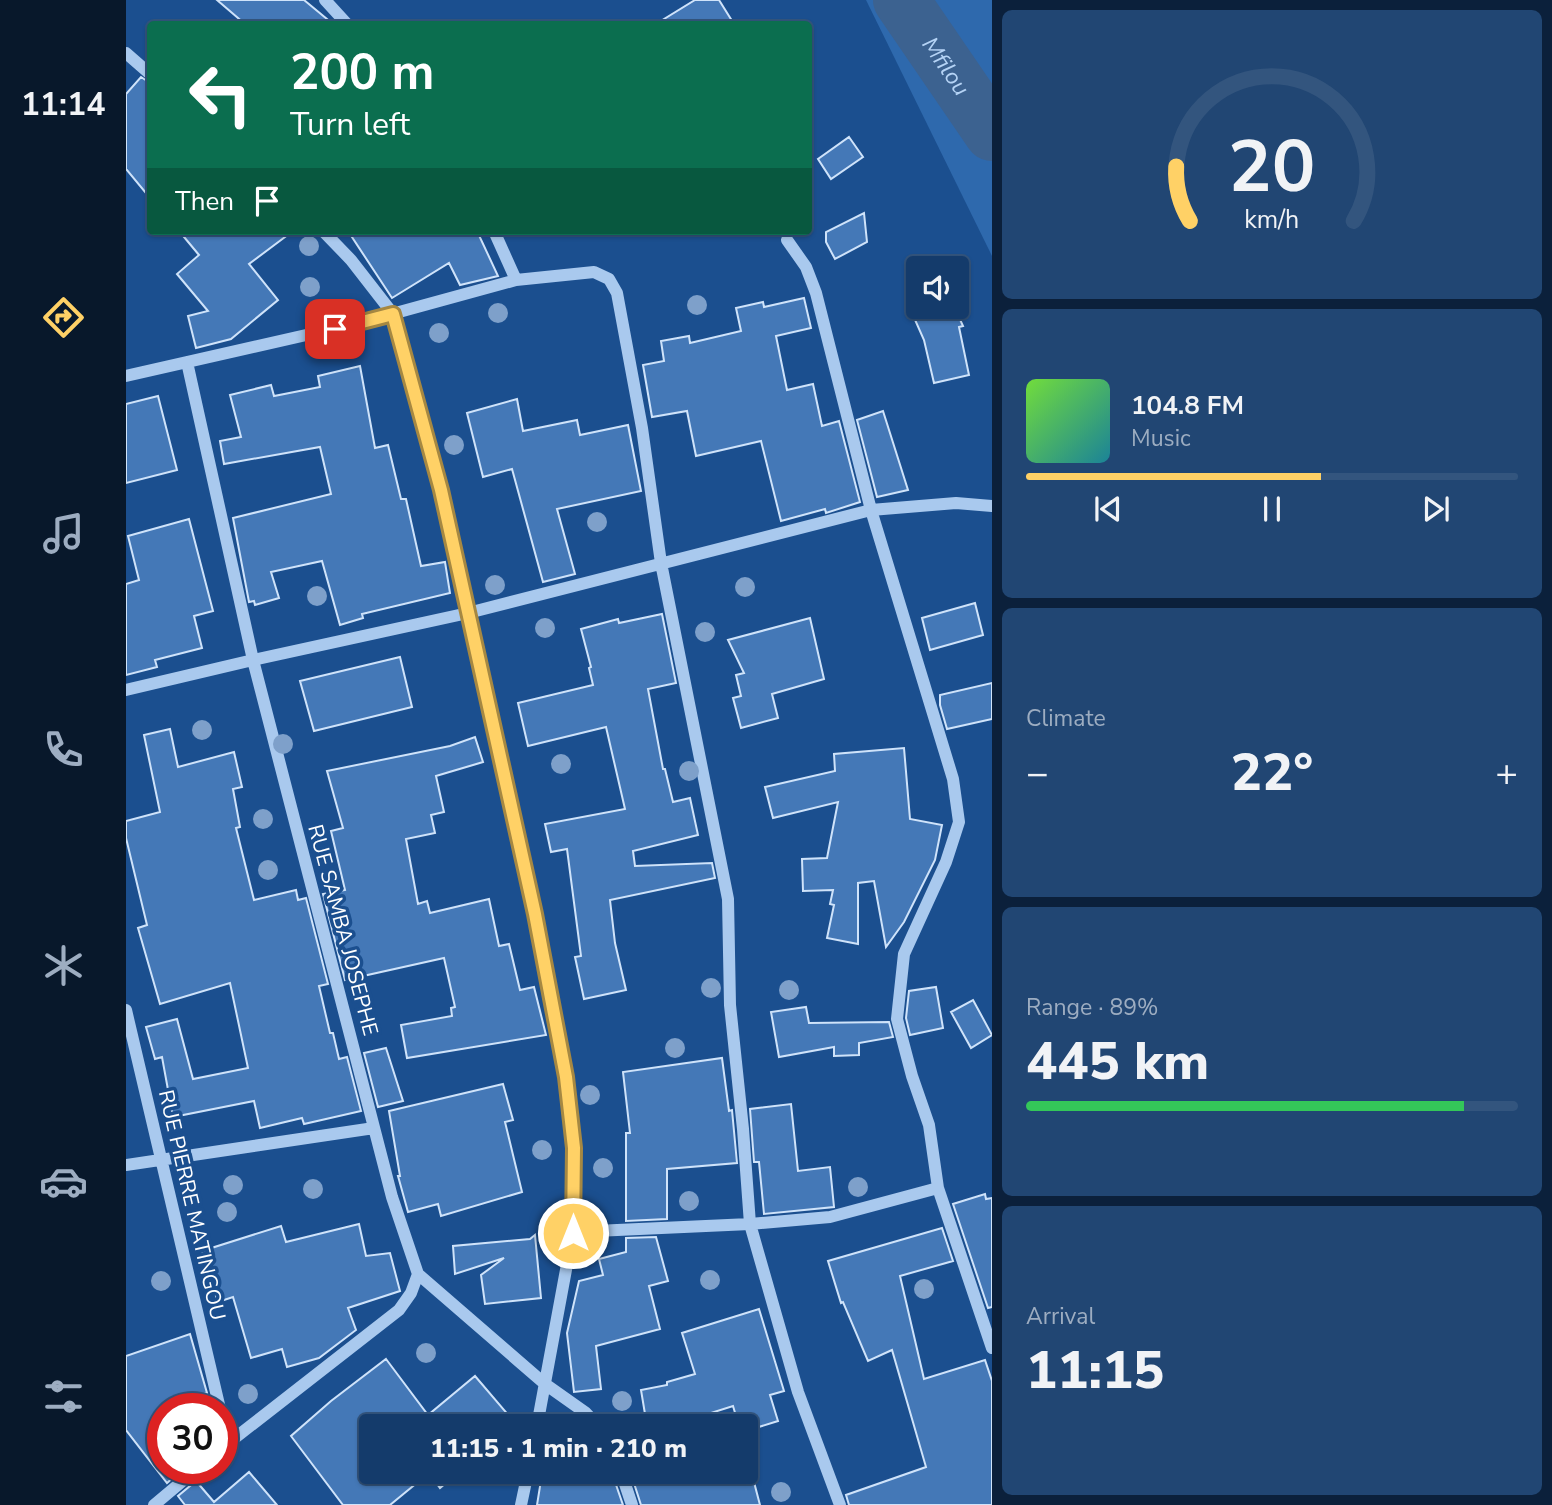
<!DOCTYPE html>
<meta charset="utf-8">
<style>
body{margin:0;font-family:"Nunito Sans",sans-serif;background:#214673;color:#f1f3f6;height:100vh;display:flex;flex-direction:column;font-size:26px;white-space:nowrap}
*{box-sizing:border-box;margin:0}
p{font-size:23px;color:#9dadc1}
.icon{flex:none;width:38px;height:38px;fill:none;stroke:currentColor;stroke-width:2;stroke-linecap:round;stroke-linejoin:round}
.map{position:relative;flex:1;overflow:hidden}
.drawer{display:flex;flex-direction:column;gap:10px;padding:10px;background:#0b203b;width:560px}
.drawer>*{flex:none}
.banner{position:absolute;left:21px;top:21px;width:665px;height:214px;border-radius:7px;box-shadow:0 2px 5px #0004,0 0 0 2px #33557e;background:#0b6e4f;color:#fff;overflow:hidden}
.tools{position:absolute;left:780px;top:256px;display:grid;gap:14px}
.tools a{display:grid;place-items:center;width:63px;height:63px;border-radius:7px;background:#143b6b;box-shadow:0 2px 5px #0004,0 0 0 2px #33557e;font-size:35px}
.speed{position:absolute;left:21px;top:1393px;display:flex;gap:14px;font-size:35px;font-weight:700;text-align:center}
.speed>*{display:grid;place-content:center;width:91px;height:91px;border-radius:50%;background:#143b6b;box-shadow:0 2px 5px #0004,0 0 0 2px #33557e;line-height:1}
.speed .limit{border:10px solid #d22;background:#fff;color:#111}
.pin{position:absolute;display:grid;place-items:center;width:60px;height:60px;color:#fff;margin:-30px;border-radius:14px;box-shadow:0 4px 10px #0006}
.me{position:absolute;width:77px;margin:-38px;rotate:0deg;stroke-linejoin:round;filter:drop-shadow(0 0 5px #0008)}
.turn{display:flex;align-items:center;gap:24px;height:147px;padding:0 28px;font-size:32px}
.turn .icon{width:91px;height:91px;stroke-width:2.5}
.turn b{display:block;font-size:49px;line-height:60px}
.then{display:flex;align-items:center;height:66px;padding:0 28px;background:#0003;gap:14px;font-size:26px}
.big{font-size:52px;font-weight:800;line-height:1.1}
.drawer .tile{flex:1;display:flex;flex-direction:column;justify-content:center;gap:10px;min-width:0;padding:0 24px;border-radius:10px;background:#214673}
.drawer .dial{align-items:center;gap:0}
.dial svg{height:182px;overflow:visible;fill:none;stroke:#33557e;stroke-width:7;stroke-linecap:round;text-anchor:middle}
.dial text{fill:#f1f3f6;stroke:none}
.song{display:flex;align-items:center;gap:21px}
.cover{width:84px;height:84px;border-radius:10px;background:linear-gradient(135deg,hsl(100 70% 55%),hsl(190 70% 35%))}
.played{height:7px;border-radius:4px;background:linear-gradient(90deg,#ffd166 60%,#33557e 60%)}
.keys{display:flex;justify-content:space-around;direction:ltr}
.heat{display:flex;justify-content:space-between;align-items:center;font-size:38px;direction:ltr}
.charge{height:10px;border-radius:5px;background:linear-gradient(90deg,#34c759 89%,#33557e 0)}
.trip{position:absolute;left:233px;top:1414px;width:399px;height:70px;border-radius:7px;background:#143b6b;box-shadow:0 2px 5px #0004,0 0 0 2px #33557e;font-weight:800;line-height:70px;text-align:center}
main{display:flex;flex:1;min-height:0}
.dock{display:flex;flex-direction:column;width:126px;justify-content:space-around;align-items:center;background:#08182b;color:#9dadc1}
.dock .icon{width:49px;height:49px}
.dock .selected{color:#ffd166}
.dock b{font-size:32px;color:#f1f3f6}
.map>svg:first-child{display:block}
</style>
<main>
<nav class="dock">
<b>11:14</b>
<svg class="icon selected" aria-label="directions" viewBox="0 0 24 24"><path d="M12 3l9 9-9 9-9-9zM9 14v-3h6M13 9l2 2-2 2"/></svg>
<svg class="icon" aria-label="music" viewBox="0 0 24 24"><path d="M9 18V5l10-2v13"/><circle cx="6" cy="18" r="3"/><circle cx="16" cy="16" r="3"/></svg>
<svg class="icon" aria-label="phone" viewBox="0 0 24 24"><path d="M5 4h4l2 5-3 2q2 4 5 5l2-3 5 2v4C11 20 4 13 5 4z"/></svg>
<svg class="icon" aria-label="climate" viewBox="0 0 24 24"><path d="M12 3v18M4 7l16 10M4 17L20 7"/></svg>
<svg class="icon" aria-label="car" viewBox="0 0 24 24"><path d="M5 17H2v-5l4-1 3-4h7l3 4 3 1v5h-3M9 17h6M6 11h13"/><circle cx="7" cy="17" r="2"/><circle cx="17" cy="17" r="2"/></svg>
<svg class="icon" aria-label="filters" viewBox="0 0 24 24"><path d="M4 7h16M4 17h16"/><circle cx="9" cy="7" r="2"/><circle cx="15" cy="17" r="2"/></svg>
</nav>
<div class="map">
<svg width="866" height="1505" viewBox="0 0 866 1505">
<rect width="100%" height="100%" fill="#1b4f8f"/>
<!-- green -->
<path fill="#2e69ad" d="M740,0H866V256Z"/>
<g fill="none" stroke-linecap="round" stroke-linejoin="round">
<!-- river -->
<path stroke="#3c6290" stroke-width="56" id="s1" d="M775,0L866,133"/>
</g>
<!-- building -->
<path fill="#4478b7" stroke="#cfe3fa" stroke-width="2" d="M91,0H178L207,24H119Z
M569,0H593L608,24H530Z
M15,77L24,83V198L0,169V94Z
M723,137L737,157L705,179L692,159Z
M738,213L741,242L709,259L700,242V232Z
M53,231H167L123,264L152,300L105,339L70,348L62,316L82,311L51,274L73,255Z
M222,231H351L372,276L334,285L323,263L266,298Z
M678,298L685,328L650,336L661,390L687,384L696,426L713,421L734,502L700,513L699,509L655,521L635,441L570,456L561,411L526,417L517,365L538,361L535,341L563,336L564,343L615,331L610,308L637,302L638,307Z
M800,306H828L837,326L833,327L843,375L808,383L798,340L786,313Z
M234,366L249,448L262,445L275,499H280L295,566L319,562L324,593L236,614L237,618L214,625L196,561L145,572L153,598L129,605L128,601L123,602L107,518L205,494L194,447L98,464L94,441L115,437L104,395L145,385L148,396L194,387L192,376Z
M32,396L51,470L0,483V404Z
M391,399L397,431L451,420L454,435L502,425L515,491L431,509L449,574L417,582L386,469L357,477L341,413Z
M757,411L782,490L751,497L731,420Z
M63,519L87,611L68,616L76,648L29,660L31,667L0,675V584L13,580L2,536Z
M849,603L857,635L804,650L796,618Z
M536,614L550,683L522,689L537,769H539L547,802L564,798L572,835L507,851L509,866L586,863L589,878L484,900L489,943L500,990L458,999L449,957L455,956L441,849L425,852L419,824L499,809L480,727L402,746L392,703L467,685L463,668L465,667L455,629L492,619L493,623Z
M684,618L698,679L646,694L652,718L615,728L607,698L615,696L610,675L618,673L602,640Z
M274,657L286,707L188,731L174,681Z
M866,683V719L821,729L814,705V695Z
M44,729L52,767L108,752L116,787L107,789L114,827L110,828L128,900L170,890L172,900L180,898L202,984L193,986L204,1033H207L213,1059L221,1057L235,1111L178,1124L176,1118L134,1128L128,1101L47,1117L36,1057L29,1059L20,1027L51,1019L67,1079L122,1068L104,983L34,1004L12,928L21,925L0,838V821L34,812L18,735Z
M349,737L357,762L310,776L318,812L305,815L309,833L280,839L292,904L301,901L304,913L363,899L373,946L383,944L394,990L408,987L420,1035L281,1058L275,1025L326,1016L325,1008L329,1007L318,958L219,980L197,894L219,890L205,831L217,828L201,771L324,746Z
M778,748L784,819L816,825L809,860L778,922L760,947L748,881L732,883V944L701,938L708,905L704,904L707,890L677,891L676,859L701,858L712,802L647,818L639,787L709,771L708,754Z
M810,987L817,1028L784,1035L780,1018L783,991Z
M847,1000L866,1035L845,1048L825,1012Z
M680,1007L683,1023L763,1022L767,1037L733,1043V1055L708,1056V1047L653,1057L645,1012Z
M260,1048L277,1101L252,1107L238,1053Z
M596,1058L603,1111L606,1110L611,1163L541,1169V1219L500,1221V1133H504L497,1072Z
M377,1084L387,1120L379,1122L396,1192L315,1216L312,1204L282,1212L272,1176H274L263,1111Z
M665,1104L672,1171L704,1167L708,1207L638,1214L633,1162H628L624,1109Z
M859,1194L860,1199L866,1198V1307L862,1308L827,1204Z
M233,1224L240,1256L264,1253L274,1291L222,1308L230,1330L193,1358L161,1367L156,1349L125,1358L107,1297L92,1302L76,1251L155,1226L160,1242Z
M816,1228L827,1261L774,1276L798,1379L859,1360L866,1381V1505H723L720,1495L800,1467L766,1350L742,1361L717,1302L715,1303L702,1261Z
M409,1235L415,1298L359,1304L355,1275L378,1258L329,1274L327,1246L404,1239Z
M530,1237L542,1281L523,1286L534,1329L470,1346L475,1389L448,1392L441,1333L453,1281L477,1275L473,1259L500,1252V1238Z
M633,1309L658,1391L644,1395L652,1421L620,1431V1426H613L607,1406L544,1426H521L515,1390L541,1385V1382L569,1374L556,1333Z
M64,1334L81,1393L37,1409V1468H58L41,1483L0,1430V1356Z
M260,1359L302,1415L349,1376L390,1424L388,1426H245V1472H333L314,1488L303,1473L264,1505H217L165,1436L205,1401Z
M623,1463L634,1505H515L507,1480L521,1481L519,1472H620V1464Z
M123,1472L151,1505H59L52,1496L70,1481L88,1502Z
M416,1474L488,1479L497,1505H411Z"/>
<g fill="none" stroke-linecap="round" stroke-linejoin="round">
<!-- minor -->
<path stroke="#a9c9ee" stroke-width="12" d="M199,0L221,24
M0,53L24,74
M197,231L225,260L267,314L315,490L409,914L440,1077L448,1148L447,1232L411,1426
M368,231L390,280
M661,240L680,267L690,293L745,510L827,779L833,822L820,862L778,954L771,1019L786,1076L803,1125L812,1188L866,1348
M61,362L127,660L266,1197L292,1274L419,1384L460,1413L472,1426
M0,376L233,323L390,280L468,272L483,279L491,293L516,428L535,563L602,899L604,1005L617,1129L624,1224L672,1392L714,1505
M0,690L127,660L342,613L745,510L830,503L866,506
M0,1010L94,1409
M0,1165L248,1128
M447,1232L624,1224L704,1217L812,1188
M96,1418L102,1444
M96,1448L273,1310L285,1293L292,1274
M495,1472L506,1505
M28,1505L72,1468
M395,1505L402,1472"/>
</g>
<!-- trees -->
<g fill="#7ea0ca">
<circle cx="183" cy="246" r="10"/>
<circle cx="184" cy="287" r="10"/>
<circle cx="571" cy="305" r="10"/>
<circle cx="372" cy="313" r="10"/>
<circle cx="313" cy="333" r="10"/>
<circle cx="328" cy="445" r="10"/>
<circle cx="471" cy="522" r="10"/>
<circle cx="369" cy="585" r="10"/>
<circle cx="619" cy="587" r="10"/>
<circle cx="191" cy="596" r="10"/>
<circle cx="419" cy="628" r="10"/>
<circle cx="579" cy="632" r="10"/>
<circle cx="76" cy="730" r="10"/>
<circle cx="157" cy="744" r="10"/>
<circle cx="435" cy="764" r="10"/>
<circle cx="563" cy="771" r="10"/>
<circle cx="137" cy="819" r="10"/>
<circle cx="142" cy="870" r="10"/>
<circle cx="585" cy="988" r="10"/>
<circle cx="663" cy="990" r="10"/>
<circle cx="549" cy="1048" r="10"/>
<circle cx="464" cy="1095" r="10"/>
<circle cx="416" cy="1150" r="10"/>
<circle cx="477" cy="1168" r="10"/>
<circle cx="107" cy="1185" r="10"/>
<circle cx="732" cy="1187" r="10"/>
<circle cx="187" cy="1189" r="10"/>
<circle cx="563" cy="1201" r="10"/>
<circle cx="101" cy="1212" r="10"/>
<circle cx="584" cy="1280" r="10"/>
<circle cx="35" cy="1281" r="10"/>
<circle cx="798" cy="1289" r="10"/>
<circle cx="300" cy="1353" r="10"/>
<circle cx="122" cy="1394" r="10"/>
<circle cx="496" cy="1401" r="10"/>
<circle cx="655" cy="1492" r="10"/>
</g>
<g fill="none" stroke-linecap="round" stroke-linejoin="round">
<defs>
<path id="route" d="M209,329L267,314L315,490L409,914L440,1077L448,1148L447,1233"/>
</defs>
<!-- route casing -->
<use href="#route" stroke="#a68842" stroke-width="18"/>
<!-- route -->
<use href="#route" stroke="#ffd166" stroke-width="12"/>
</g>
<g text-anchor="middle" stroke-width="7" stroke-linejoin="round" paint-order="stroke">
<!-- street labels -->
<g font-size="21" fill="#fff" stroke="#1b4f8f">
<text transform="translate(217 930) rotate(75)" y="7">RUE SAMBA JOSEPHE</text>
<text transform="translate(66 1205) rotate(77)" y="7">RUE PIERRE MATINGOU</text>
</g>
<!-- water labels -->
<g font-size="23" font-style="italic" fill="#b5d3f5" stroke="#1b4f8f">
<text dy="8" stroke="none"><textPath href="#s1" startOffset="80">Mfilou</textPath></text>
</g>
</g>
</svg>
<div class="tools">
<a><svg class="icon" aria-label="sound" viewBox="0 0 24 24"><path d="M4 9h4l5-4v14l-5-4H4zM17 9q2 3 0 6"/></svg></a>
</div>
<div class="speed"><div class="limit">30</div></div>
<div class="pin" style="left:209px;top:329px;background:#d93025"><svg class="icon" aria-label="arrive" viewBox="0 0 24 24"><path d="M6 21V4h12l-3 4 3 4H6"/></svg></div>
<svg class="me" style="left:447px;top:1233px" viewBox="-20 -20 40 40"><circle r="17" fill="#ffd166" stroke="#fff" stroke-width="3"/><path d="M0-11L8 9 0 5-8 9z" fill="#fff"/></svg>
<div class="trip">11:15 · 1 min · 210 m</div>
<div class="banner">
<div class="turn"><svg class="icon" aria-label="left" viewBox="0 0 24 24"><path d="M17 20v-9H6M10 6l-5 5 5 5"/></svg><div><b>200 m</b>Turn left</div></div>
<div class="then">Then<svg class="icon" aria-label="arrive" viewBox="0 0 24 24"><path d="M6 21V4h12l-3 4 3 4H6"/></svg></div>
</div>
</div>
<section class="drawer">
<div class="tile dial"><svg viewBox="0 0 100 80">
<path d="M14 69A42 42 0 1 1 86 69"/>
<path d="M14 69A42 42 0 0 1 8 45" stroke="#ffd166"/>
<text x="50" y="56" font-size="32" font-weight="700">20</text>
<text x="50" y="72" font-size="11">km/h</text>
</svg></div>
<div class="tile">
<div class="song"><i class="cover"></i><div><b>104.8 FM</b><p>Music</p></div></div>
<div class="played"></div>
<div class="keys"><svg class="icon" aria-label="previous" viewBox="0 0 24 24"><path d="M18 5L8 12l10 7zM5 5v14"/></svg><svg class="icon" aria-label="pause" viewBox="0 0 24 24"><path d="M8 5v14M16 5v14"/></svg><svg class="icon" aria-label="next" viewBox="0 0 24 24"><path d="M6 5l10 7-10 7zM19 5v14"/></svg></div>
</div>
<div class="tile"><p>Climate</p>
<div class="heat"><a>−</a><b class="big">22°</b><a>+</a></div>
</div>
<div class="tile"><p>Range · 89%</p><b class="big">445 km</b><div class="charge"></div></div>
<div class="tile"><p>Arrival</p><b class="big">11:15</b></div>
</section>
</main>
